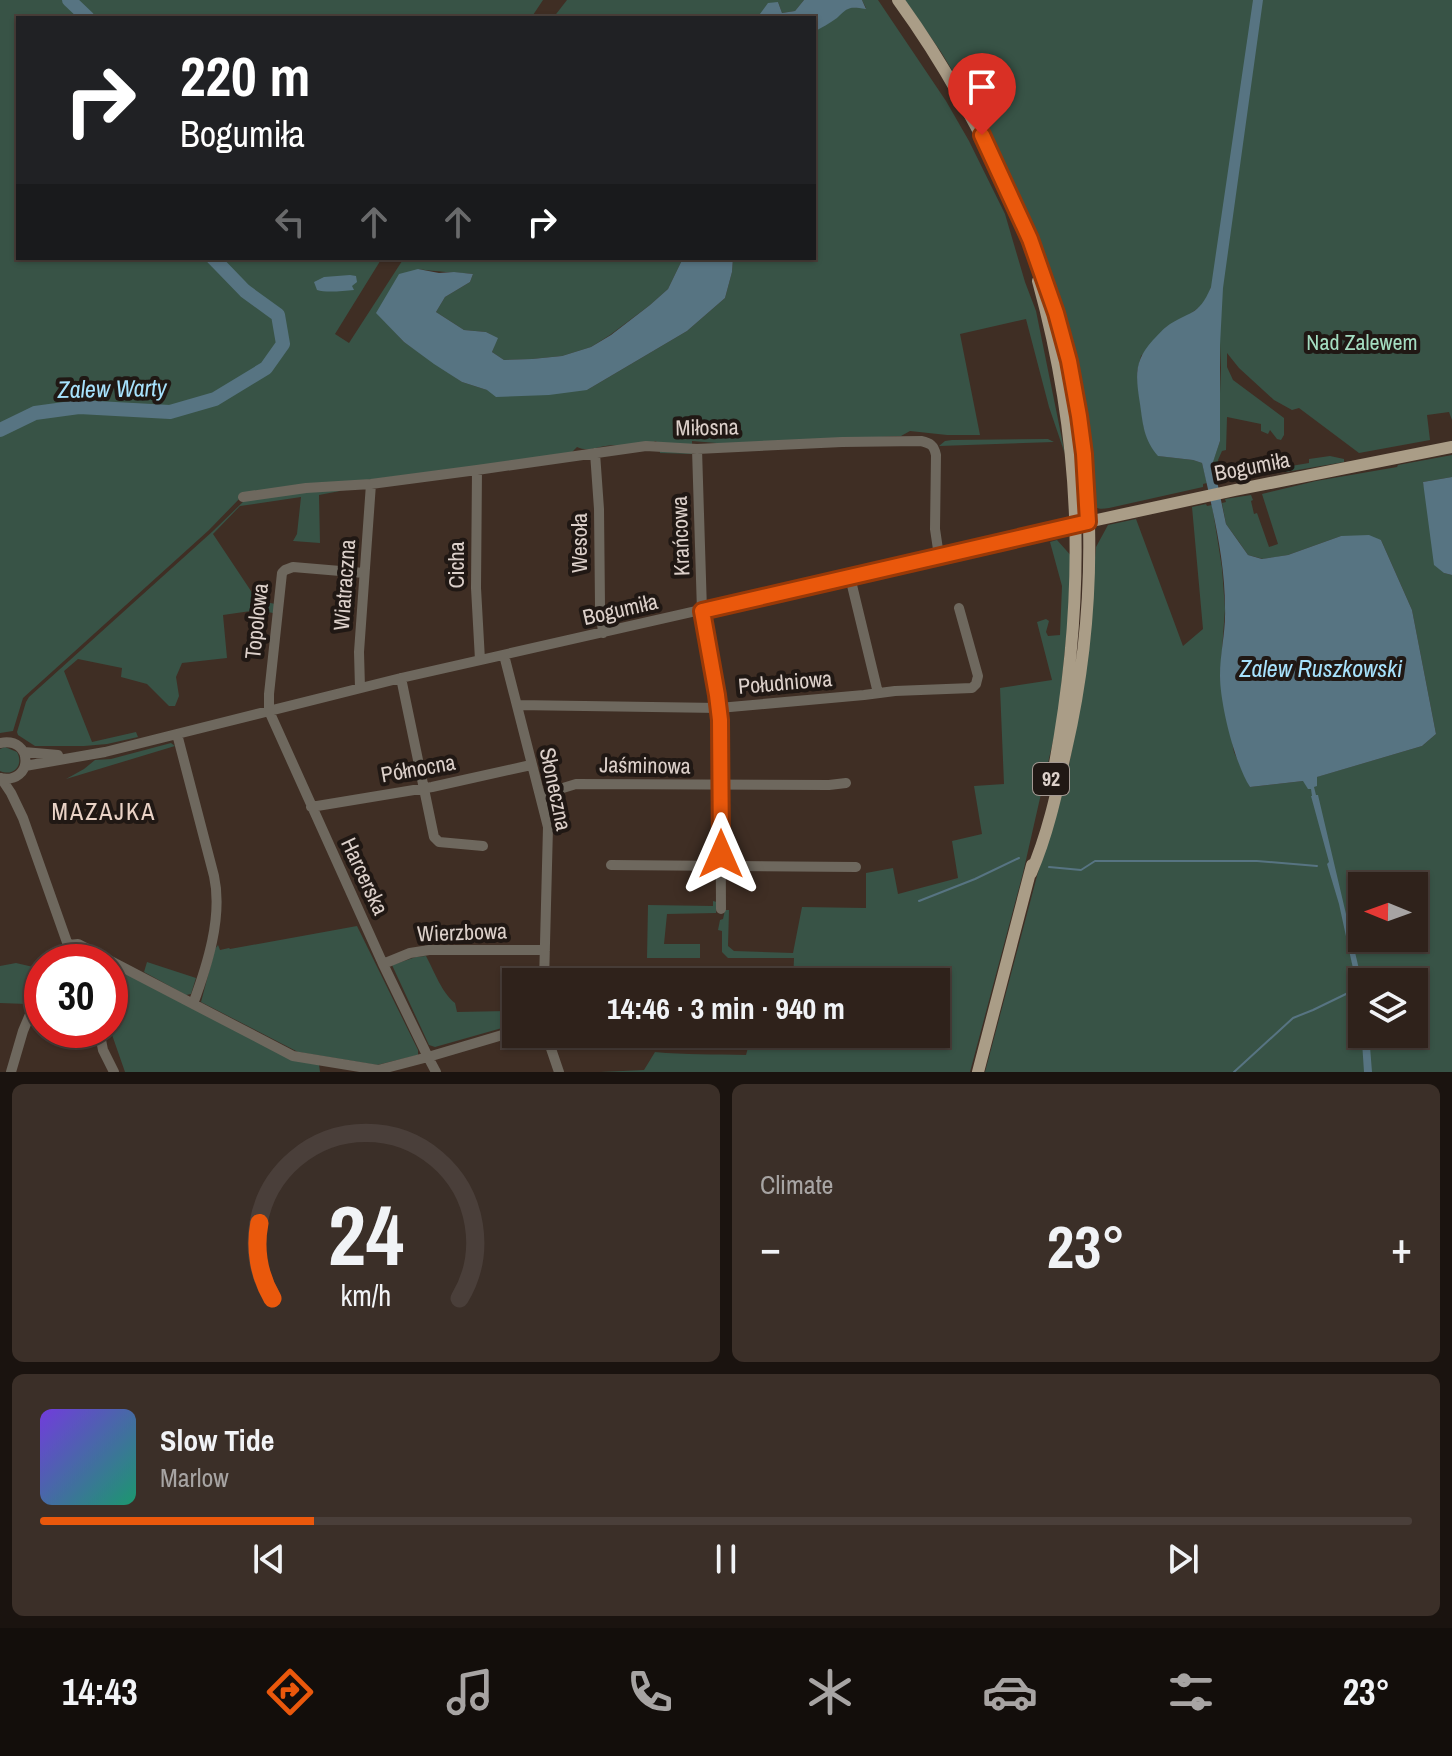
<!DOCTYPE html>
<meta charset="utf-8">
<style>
body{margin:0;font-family:"Archivo Narrow",sans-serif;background:#3b2f28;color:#f1f3f6;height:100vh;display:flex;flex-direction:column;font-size:30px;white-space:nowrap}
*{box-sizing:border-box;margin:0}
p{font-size:26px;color:#a7a4a3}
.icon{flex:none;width:44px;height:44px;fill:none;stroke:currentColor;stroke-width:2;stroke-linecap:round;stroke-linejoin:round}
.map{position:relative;height:1072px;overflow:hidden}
.side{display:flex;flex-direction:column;gap:12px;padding:12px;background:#1a130f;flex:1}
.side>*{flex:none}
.hud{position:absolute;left:16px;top:16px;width:800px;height:244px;border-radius:0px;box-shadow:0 2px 6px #0004,0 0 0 2px #4a3f3a;background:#202124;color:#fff;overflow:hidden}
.needle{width:52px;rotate:271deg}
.controls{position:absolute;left:1348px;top:872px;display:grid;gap:16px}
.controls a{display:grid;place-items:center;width:80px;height:80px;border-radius:0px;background:#2f221b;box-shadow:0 2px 6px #0004,0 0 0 2px #4a3f3a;font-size:40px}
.speed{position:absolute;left:24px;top:944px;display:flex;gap:16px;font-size:40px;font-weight:700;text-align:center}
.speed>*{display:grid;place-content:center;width:104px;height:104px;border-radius:50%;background:#2f221b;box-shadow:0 2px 6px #0004,0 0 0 2px #4a3f3a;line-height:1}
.speed .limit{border:12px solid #d22;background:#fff;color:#111}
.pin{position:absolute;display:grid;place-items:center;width:68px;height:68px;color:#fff;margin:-82px -34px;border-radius:50% 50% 50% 0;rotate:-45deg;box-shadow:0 0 8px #0007}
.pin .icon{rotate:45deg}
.me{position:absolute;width:88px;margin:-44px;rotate:0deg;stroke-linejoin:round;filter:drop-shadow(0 0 6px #0008)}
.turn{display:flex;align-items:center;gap:28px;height:168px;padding:0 32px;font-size:36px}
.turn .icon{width:104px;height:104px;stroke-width:2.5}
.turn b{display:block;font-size:56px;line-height:68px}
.lanes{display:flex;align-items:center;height:76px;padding:0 32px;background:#0003;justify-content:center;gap:40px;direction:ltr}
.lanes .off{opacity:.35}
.big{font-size:60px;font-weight:700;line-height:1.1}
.side .tile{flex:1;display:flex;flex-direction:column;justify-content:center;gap:12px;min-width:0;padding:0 28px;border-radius:12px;background:#3b2f28}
.side .dial{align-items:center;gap:0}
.dial svg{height:208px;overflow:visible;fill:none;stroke:#4a3f3a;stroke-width:7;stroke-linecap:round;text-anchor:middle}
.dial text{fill:#f1f3f6;stroke:none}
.song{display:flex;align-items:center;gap:24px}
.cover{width:96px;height:96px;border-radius:12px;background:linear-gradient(135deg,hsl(260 70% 55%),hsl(160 70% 35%))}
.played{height:8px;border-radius:4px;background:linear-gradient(90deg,#ea580c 20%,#4a3f3a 20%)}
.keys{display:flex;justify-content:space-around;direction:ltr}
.heat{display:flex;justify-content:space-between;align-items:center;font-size:44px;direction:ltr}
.side .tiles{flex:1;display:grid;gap:12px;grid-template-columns:1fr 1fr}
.tile:last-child{grid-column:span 2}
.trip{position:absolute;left:502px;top:968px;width:448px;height:80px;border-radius:0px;background:#2f221b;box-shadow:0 2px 6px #0004,0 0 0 2px #4a3f3a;font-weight:700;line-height:80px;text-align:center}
.dock{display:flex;height:128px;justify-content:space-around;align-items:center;background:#130e0b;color:#a7a4a3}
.dock .icon{width:56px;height:56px}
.dock .current{color:#ea580c}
.dock b{font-size:36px;color:#f1f3f6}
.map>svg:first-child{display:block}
</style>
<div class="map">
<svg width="1452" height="1072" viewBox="0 0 1452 1072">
<rect width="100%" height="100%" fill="#3f2e24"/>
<!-- green -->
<path fill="#385346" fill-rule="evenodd" d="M0,0H543L531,18H18V258H382L335,334L349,343L404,258H683L668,289L650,305L610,335L591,347L562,356L532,359L504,360L492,352L497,338L486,332L464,330L436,312L445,297L470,282L473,274C454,272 437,272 418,269L377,313L404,342L462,382L487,390H587L687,331L725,298L732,272L733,258H814V32L836,18L843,10L852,7L866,8L862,0H878L946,101L969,141L1005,214L1025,282L1036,311L1065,454L1049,407L1026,319L960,334L980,435H947L910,431L901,436L729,444L692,441V454L660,453L659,443L655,441L653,443L618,446C604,442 591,454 577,447L570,454L242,496L209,530L23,698L13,731L0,733Z
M567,0H804L795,11L782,13L778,2L757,18H553Z
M905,0H1452V420L1449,412L1427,415L1430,440L1359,453L1299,408L1292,410L1274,400L1239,368L1227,353V367L1233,380L1284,418V435L1281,440L1277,439L1270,430L1268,434L1261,431V424L1227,417L1226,450L1222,451L1218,460L1222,480L1217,481L1213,461L1220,441L1219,418L1221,368L1220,345L1211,287L1205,303L1186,317L1166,327L1141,356L1137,372L1138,386L1144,428L1159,456L1193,460L1202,463L1207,483L1203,484V487L1109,508C1101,509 1096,510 1092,503L1087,453L1024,214L995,146L969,98L941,52Z
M1048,439L1054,442L939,446L945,441L952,440Z
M1452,455V477L1423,482L1444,573L1452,575V1072H985L1037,876L1068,771L1083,687L1096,547L1108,525L1136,519L1183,646L1203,629L1192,507L1206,504L1207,506L1212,505L1222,568L1225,609L1220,678L1234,752L1250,787L1303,781L1422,746L1436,734L1412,610L1381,540L1341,536L1288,555L1263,559L1248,555L1239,542L1226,524L1222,503L1226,502L1225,499L1251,495L1253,500L1251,501L1254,514L1257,513L1269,547L1278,544L1262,494L1316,481L1397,467L1398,465ZM1362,886H1414V938H1362ZM1362,982H1414V1034H1362Z
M1330,456L1344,459V462L1286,472L1283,471V466L1285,467L1309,463V459Z
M313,489L340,491L319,495L320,543L293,541L297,534L301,497L240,506L213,534L257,600L275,604L273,613L257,610L223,615L227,658L182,663L176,677L179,696L175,706H169L147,684L121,677L122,668L78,659L64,671L92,742L136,732L138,737L107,744L84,746H35L18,735L17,732L26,702L29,697L213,531L245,500Z
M1057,540L1074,559L1058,719L1023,873L970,1072H600L644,1070L655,1052C685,1055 715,1054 746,1055L750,1040L748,1034H936V982H793L794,958H728L722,952V931L718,930L720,920L723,919L725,910H729L728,946L734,951L793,953L802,907L866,908V873L893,868L898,894L958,878L952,841L982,834L974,786L1004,784L1000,688L1052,680L1037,622L1046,619L1049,621L1046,632L1048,636L1060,635L1062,586L1050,542Z
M171,743L175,746L66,779L84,769L95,760L111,759Z
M5,747L17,752C24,765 14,777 0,771V749Z
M713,901L717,902L716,913L667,914L664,944H700V958H647L648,905L713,906Z
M357,926L418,1050V1055L377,1065L298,1052L201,1002L215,949L218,945L220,950L229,948L230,949Z
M426,956C434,971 442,993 455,1003L457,1012L507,1011L502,1028L435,1047L429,1045L392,965L416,957Z
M147,962L196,978L191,994L186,995L144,972Z
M16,963L42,969L27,1004L0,1003V966Z
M110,965L319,1065L320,1072H125L110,1029Z"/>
<!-- water -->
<path fill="#577482" d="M804,0H862L866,9C850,7 849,6 837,18C830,23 821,28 814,32V18H757L768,3L778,2L782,13L795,11Z
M1253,0H1263L1223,288L1220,345V441L1213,462L1226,524L1248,555L1262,559L1288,555L1341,536L1369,535L1381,540L1412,610L1436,734L1422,746L1317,777V786L1314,787L1316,795H1318L1362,982V1034H1369L1372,1072H1364L1359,996L1339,904L1327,864L1329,862L1311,796H1312L1311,789H1308L1303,781L1250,787C1235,764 1220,704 1220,676C1220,653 1226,631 1225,608C1225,560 1213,511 1202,463L1193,460L1158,456C1144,440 1143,425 1140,404C1136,377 1133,362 1153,340C1157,336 1162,330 1166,327C1189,310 1198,318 1211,287Z
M683,258H733L732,272L725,298L687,331L587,390L549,395L496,397L487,390L462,382L434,364L404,342L376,313L399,274L418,269L439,273L454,272L473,274L470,282L445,297L436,312L464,330L486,332L498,338L492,352L504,360L532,359L562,356L591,347L611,335L650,305L668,289Z
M350,275L356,276L357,282L352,286L354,290C343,291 326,293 317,290L314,282L324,277Z
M1452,477V575L1444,573L1434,565L1423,482Z"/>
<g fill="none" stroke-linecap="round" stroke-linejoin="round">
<!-- stream -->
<path stroke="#577482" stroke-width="2" d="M1049,867L1081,870L1095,861H1257L1317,866
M919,901L975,879L1019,858
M1234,1072L1293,1018L1313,1010L1348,993"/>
<!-- river -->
<path stroke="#577482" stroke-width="14" d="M69,0L88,18
M0,430L35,413L79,407L170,412L215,399L266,368L283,344L278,315L245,291L213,258"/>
<!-- minor -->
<path stroke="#6e685e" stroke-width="10" d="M697,449L702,611L717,695L720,720L721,909
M595,453L599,509L600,605L603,633
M477,470L476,588L480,660
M243,497L306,488L371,484L477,470L646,446L697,449L842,442L921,441C930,443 934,445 936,455L935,529L939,556
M364,573L293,567L285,570L282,573L269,694V711L383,964L428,1057L516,1031
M850,577L878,693
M504,655L548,827L544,982
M401,678L434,837L439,842L483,846
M360,688L359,652L371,484
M517,705L719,708L864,695L895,691L972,688L976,684L978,676L959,608
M177,734L214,876C223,917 207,966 193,1004
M0,743C34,736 34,785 0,778
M24,752L58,755
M25,766L105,752L401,678L1076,525
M1,778L11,793L23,818L74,962
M540,795L576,784L829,785L846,783
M311,807L432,787L531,765
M611,865L856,867
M53,962L68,945L78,944L293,1056L378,1070L428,1057L436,1072
M383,964L410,953L429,950H545
M99,1030L103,1050L114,1072
M546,1034L559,1072
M11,1072L23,1031L42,986"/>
<!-- major -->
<path stroke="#aa9d87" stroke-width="12" d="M898,0C946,66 984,136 1016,211C1020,220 1026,229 1030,238C1040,262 1048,287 1056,312C1098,453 1099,607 1066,750C1057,791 1048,834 1031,873
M1038,281C1084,448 1086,599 1054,769
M1083,523L1235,490L1452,447
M978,1072L1032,865"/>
</g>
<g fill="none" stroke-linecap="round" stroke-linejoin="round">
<defs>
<path id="route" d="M721,854L720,720L717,695L702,611L1088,522L1084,454L1079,416L1069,361L1056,313L1030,239L982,135"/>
</defs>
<!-- route casing -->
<use href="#route" stroke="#983908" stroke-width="20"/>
<!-- route -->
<use href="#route" stroke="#ea580c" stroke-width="14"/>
</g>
<g text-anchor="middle" stroke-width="8" stroke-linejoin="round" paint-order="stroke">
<!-- shield labels -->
<rect fill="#201814" stroke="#a49993" stroke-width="2" x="1033" y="763" width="36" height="32" rx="6"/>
<g font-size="20" font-weight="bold" fill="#dcd0ca">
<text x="1051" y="786">92</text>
</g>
<!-- park labels -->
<g font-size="22" fill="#a4ddc1" stroke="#201814">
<text x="1362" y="350">Nad Zalewem</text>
</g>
<!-- street labels -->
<g font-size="22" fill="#dcd0ca" stroke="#201814">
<text transform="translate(707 427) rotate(-1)" y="8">Miłosna</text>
<text transform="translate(1252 466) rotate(-11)" y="8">Bogumiła</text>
<text transform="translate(680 536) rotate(-92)" y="8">Krańcowa</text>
<text transform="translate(579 543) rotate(-90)" y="8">Wesoła</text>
<text transform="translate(456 565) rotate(-90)" y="8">Cicha</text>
<text transform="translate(344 585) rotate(-86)" y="8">Wiatraczna</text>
<text transform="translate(620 609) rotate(-13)" y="8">Bogumiła</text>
<text transform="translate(256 621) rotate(-84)" y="8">Topolowa</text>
<text transform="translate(785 682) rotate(-5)" y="8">Południowa</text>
<text transform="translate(645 765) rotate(1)" y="8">Jaśminowa</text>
<text transform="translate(418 768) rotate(-10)" y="8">Północna</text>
<text transform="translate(556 789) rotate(78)" y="8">Słoneczna</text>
<text transform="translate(365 876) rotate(65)" y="8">Harcerska</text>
<text transform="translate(462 932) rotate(-2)" y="8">Wierzbowa</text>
</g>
<!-- water labels -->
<g font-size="24" font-style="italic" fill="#a7e2fd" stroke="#201814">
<text transform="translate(112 389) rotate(-1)" y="8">Zalew Warty</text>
<text x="1321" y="677">Zalew Ruszkowski</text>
</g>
<!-- neighbourhood labels -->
<g font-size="24" letter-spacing="2" fill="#e9d2c6" stroke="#201814">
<text x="104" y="820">MAZAJKA</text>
</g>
</g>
</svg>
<div class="controls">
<a><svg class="needle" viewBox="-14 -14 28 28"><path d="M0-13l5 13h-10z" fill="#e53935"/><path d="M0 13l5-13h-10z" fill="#a7a4a3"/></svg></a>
<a><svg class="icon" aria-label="layers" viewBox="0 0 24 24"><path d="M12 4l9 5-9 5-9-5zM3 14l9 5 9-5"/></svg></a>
</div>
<div class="speed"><div class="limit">30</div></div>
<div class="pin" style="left:982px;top:135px;background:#d93025"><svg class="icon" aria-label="arrive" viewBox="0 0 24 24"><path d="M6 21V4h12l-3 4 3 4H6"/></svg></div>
<svg class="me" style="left:721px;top:854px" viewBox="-20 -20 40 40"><path d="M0-17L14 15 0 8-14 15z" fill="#ea580c" stroke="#fff" stroke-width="4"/></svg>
<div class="trip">14:46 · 3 min · 940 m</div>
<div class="hud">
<div class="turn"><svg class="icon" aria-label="right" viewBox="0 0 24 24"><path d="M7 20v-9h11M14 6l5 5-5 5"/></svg><div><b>220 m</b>Bogumiła</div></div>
<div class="lanes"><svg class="icon off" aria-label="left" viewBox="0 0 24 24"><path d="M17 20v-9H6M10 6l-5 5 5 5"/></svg><svg class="icon off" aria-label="ahead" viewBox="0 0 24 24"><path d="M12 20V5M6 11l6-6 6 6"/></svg><svg class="icon off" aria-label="ahead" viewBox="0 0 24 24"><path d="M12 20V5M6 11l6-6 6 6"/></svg><svg class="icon" aria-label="right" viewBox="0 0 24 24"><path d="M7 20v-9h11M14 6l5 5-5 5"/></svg></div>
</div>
</div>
<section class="side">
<div class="tiles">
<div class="tile dial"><svg viewBox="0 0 100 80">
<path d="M14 69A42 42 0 1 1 86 69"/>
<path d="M14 69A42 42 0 0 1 9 40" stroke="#ea580c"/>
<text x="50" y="56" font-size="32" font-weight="700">24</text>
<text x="50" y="72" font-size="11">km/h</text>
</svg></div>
<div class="tile"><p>Climate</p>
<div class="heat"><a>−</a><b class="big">23°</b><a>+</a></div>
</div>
<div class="tile">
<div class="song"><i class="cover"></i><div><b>Slow Tide</b><p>Marlow</p></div></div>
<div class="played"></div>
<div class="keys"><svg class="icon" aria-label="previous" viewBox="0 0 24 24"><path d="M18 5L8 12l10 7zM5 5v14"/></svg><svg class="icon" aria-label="pause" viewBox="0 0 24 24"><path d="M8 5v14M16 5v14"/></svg><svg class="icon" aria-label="next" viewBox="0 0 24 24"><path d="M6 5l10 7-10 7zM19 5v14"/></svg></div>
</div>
</div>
</section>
<nav class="dock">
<b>14:43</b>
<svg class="icon current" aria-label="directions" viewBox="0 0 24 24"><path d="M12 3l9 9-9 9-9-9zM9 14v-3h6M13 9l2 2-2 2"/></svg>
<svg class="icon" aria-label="music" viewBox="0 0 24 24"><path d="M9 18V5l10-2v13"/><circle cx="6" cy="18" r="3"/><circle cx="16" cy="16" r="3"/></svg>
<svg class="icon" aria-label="phone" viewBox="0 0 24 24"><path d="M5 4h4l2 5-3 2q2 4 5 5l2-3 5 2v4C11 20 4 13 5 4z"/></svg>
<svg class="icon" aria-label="climate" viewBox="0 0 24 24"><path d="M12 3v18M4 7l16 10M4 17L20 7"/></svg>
<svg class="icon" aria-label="car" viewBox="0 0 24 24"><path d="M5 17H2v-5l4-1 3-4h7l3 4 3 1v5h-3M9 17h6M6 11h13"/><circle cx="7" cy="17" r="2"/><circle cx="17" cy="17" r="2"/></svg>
<svg class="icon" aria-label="filters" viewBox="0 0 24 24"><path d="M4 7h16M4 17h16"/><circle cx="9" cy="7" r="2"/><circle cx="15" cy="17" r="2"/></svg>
<b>23°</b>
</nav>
